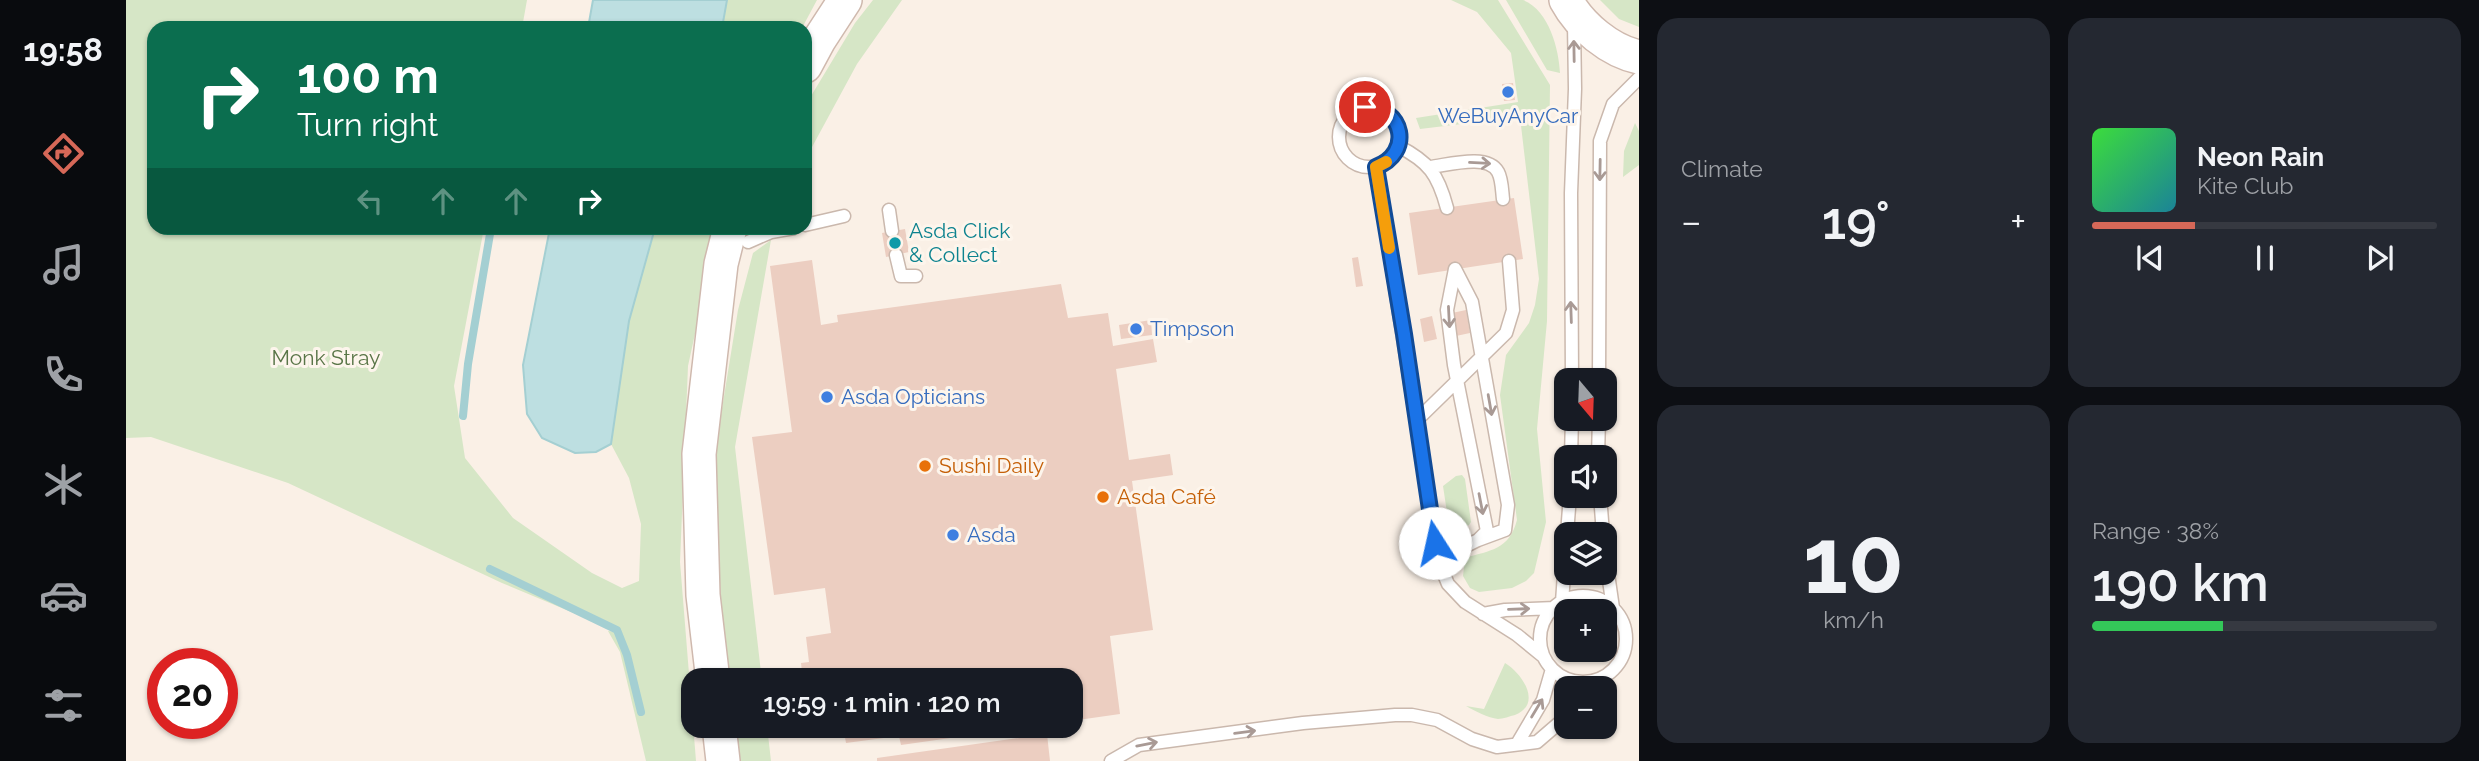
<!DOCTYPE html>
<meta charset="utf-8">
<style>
body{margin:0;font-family:Raleway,sans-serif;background:#242831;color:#f1f3f6;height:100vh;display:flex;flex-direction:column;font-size:26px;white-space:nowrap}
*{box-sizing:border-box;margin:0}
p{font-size:23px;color:#9ea1a6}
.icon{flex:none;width:38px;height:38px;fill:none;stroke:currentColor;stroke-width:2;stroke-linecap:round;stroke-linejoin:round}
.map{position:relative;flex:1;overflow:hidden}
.details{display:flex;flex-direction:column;gap:18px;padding:18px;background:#0d0f14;width:840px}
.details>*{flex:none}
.top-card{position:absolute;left:21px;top:21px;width:665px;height:214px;border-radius:21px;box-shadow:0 2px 5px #0004;background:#0b6e4f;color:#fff;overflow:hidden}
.needle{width:46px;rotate:161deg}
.buttons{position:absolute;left:1428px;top:368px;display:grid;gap:14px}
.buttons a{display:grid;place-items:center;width:63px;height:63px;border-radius:14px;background:#171b24;box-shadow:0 2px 5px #0004;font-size:35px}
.speed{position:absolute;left:21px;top:648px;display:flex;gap:14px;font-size:35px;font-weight:700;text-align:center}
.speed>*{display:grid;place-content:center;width:91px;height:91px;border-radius:50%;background:#171b24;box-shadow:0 2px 5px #0004;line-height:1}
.speed .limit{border:10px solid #d22;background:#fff;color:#111}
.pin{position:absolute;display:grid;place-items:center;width:60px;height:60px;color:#fff;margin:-30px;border:4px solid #fff;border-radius:50%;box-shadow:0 2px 7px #0007}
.me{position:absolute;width:77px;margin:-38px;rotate:350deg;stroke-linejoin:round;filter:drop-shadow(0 0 5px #0008)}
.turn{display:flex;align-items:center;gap:24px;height:147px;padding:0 35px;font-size:32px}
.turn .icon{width:91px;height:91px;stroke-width:2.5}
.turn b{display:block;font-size:49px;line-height:60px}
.lanes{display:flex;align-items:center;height:66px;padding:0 35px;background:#0003;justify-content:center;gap:35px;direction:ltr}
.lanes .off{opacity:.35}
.big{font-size:52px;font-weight:600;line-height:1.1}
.details .tile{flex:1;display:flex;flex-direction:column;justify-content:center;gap:10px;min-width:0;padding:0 24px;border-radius:21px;background:#242831}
.details .dial{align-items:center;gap:0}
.dial b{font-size:91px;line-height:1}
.song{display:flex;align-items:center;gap:21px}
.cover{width:84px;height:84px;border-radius:10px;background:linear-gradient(135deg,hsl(120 70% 55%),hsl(190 70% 35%))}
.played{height:7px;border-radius:4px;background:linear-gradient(90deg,#d66858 30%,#363941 30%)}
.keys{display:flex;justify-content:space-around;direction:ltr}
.heat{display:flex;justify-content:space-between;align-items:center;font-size:38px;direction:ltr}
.charge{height:10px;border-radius:5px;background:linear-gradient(90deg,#34c759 38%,#363941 0)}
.details .tiles{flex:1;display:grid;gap:18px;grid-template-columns:repeat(2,1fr)}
.trip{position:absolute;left:555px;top:668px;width:402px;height:70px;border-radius:21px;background:#171b24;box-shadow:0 2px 5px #0004;font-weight:600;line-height:70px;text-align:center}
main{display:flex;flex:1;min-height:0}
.tab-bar{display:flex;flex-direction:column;width:126px;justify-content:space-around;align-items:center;background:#090b0e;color:#9ea1a6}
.tab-bar .icon{width:49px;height:49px}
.tab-bar .active{color:#d66858}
.tab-bar b{font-size:32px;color:#f1f3f6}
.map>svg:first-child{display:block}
</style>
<main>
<nav class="tab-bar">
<b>19:58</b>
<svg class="icon active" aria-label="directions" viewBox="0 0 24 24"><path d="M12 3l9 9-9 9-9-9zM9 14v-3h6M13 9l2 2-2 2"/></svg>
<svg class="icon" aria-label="music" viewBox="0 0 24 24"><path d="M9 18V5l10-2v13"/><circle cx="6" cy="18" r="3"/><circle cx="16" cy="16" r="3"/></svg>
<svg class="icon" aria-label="phone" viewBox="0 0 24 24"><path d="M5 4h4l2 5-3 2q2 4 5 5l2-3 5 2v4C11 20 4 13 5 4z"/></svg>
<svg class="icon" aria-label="climate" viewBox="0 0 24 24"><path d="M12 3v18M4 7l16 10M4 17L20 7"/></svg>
<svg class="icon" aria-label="car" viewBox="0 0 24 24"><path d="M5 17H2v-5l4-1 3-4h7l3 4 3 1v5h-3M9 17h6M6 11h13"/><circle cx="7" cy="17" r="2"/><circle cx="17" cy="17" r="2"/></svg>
<svg class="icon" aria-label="filters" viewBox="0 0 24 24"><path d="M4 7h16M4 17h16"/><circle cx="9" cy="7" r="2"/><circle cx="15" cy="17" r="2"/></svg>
</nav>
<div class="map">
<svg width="1513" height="761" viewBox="0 0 1513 761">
<rect width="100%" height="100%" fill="#faf0e6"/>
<!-- green -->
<path fill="#d6e6c6" d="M0,0H401L396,28H28V228H358L328,386L339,458L387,518L466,573L496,588L513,581L515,524L503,478L485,444L503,321L529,228H592L562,366L554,562L570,761H520L494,652L482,631L493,632L376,583L162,483L25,437L0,438Z
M601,0H691L676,28H596Z
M747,0H776L731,64L679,160V106L729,23Z
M1325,0H1372L1424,85L1421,321L1411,429L1420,522L1408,573L1400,581L1386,588L1353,592L1344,588L1337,576L1339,558C1365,550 1383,550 1391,520L1374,395L1380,355L1403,323L1409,305L1413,279L1394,117L1294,129L1290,118L1392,102L1385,53L1351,12Z
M1380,0C1384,0 1392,0 1397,0C1423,10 1433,49 1434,73L1421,70Z
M1474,0H1513V27L1493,19Z
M1509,123L1513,131V165L1497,177L1498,151Z
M645,240L609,447L636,681H602L598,650L587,464L612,310L627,253Z
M1336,475L1339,479L1345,522L1343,525L1335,528L1323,526L1317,486L1330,476Z
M1379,663C1396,673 1417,704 1389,715C1384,716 1377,719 1372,719C1362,718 1349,711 1340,706L1358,709Z
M608,726H641L645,761H613Z"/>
<!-- water -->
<path fill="#bddfe1" stroke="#a4cfd2" stroke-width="2" d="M467,0H601L596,28H462Z
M424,228H529L503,321L485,444L470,452L449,453L416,438L401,414L397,365Z"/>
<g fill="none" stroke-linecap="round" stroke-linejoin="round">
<!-- stream -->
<path stroke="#a4cfd2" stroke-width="8" d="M337,416L342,364L365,228
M364,569L491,630L501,655L515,712"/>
</g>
<!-- building -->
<path fill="#eccec1" d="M1387,83L1389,100L1378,101L1376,84Z
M1388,198L1397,259L1292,275L1283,213Z
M779,229L783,252L760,257L756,233Z
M1232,257L1237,286L1230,287L1226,258Z
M686,260L695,325L712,322L711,315L935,284L942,318L982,313L987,346L1027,339L1031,362L990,369L1003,460L1044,454L1047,475L1006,481L1027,630L984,636L994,714L945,721V681H677L675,663L683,662L680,637L705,633L699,588L648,595L626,437L666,432L644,266Z
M1340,310L1344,333L1330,336L1326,313Z
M1306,316L1311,339L1298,342L1294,319Z
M1025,320L1026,335L995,339L993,325Z
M717,726H895V728L775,745L773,736L720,743Z
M921,734L924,761H751V758Z"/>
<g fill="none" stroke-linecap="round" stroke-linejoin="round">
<defs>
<path id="lane" d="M1213 137a30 30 0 1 1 60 0a30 30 0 1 1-60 0Z
M1272,146C1303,162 1312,174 1321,208
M1250,167L1312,560L1322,584L1339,602L1391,635L1418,657
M1304,167C1322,165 1362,153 1372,172C1376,179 1376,191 1377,199
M763,210L766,231
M679,225L718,216
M622,242L645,232L668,228
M770,255L775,276H790
M1329,269L1346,302L1382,505L1379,530L1352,540
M1446,380L1445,193L1449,89L1448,23
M1473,380L1474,141L1487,104L1513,78
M1290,421L1380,333L1387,310L1383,261
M1445,457L1446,418
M1472,457L1473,418
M1474,495L1477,534
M1441,534L1444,495
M1479,553L1487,608
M1312,560L1352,540L1361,531L1328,365L1321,310L1329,269
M1414 639a43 43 0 1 1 86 0a43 43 0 1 1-86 0Z
M1436,602L1440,546
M1357,614L1379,610L1429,608
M1391,744L1417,700L1426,669
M985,761L1013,745L1177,723L1269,715H1286L1311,720L1346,739L1371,747L1411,742L1440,717"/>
<path id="secondary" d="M1440,0C1454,26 1484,51 1513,57
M679,66L693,40L719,0
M587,681L577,595L573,454L595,264L604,228
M593,726L597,761"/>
</defs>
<!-- lane casing -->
<use href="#lane" stroke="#cab8ad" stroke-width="15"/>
<!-- secondary casing -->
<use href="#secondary" stroke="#cfb9ae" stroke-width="36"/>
<!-- lane -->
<use href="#lane" stroke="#fff" stroke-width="12"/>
<!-- secondary -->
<use href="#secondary" stroke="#fff" stroke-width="33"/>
</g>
<!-- one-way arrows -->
<defs><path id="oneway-shaft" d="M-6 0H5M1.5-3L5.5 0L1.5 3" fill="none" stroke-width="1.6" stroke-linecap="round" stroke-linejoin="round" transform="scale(1.75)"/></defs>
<g stroke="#a99a95">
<use href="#oneway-shaft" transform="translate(1448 51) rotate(-91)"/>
<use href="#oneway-shaft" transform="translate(1354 163) rotate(3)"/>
<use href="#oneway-shaft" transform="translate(1474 170) rotate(91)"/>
<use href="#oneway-shaft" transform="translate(1445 312) rotate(-92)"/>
<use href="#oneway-shaft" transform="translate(1323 317) rotate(87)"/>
<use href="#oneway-shaft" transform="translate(1364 405) rotate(80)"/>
<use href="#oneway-shaft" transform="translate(1355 504) rotate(79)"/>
<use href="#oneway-shaft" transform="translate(1393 609) rotate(-2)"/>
<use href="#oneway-shaft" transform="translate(1411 708) rotate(-59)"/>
<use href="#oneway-shaft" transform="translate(1119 732) rotate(-7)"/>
<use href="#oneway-shaft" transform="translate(1021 744) rotate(-11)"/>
</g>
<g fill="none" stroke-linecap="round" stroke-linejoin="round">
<defs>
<path id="route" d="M1239,107C1278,107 1287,153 1250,167L1278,334L1309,543"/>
</defs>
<!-- route casing -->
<use href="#route" stroke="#114b97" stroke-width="18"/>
<!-- route -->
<use href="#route" stroke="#1a73e8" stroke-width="12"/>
<!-- slow -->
<path stroke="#f59e0b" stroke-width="12" d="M1260,162L1250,167L1263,248"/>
</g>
<!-- markers -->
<g fill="#3f7fe0" stroke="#fdf5ec" stroke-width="2.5">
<circle cx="1382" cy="92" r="7"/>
<circle cx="1010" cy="329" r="7"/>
<circle cx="701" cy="397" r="7"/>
<circle cx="827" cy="535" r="7"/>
</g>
<circle fill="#0f9aa8" stroke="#fdf5ec" stroke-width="2.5" cx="769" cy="243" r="7"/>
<g fill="#e8710a" stroke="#fdf5ec" stroke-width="2.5">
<circle cx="799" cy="466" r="7"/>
<circle cx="977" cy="497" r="7"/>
</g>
<g text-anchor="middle" stroke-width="6" stroke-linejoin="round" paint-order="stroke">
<!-- shop labels -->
<g font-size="21" fill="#366cbe" stroke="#fdf5ec" text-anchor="start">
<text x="1382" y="123" text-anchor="middle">WeBuyAnyCar</text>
<text x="1024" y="336">Timpson</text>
<text x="715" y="404">Asda Opticians</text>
<text x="841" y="542">Asda</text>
</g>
<!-- culture labels -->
<g font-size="21" fill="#0d838f" stroke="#fdf5ec" text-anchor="start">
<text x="783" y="238">Asda Click<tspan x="783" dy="24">&amp; Collect</tspan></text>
</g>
<!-- park labels -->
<g font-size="21" fill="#597547" stroke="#fdf5ec">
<text x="200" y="365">Monk Stray</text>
</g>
<!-- food labels -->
<g font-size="21" fill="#c56008" stroke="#fdf5ec" text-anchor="start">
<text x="813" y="473">Sushi Daily</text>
<text x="991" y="504">Asda Café</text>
</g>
</g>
</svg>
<div class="buttons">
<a><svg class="needle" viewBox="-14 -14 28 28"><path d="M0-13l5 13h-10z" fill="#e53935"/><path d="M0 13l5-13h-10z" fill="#9ea1a6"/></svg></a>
<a><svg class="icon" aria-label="sound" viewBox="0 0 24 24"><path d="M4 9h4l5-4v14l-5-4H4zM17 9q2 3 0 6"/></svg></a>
<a><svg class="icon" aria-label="layers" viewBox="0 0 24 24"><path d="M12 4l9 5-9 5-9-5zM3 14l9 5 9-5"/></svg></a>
<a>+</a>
<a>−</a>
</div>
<div class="speed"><div class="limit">20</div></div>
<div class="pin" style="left:1239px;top:107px;background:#d93025"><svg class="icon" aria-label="arrive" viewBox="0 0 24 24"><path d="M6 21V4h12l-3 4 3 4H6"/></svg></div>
<svg class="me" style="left:1309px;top:543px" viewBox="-20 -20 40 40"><circle r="19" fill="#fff"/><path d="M0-13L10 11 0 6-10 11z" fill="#1a73e8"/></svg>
<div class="trip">19:59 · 1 min · 120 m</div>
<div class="top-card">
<div class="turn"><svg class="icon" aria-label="right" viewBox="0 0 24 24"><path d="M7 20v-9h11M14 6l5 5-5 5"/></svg><div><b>100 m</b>Turn right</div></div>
<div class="lanes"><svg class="icon off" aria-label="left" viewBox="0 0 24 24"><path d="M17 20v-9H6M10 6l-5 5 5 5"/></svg><svg class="icon off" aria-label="ahead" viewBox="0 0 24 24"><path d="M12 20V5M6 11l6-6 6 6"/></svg><svg class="icon off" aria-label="ahead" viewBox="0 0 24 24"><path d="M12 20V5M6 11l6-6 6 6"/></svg><svg class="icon" aria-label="right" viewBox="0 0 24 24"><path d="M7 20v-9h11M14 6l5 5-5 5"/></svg></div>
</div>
</div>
<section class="details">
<div class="tiles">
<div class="tile"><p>Climate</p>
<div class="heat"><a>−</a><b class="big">19°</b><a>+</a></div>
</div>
<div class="tile">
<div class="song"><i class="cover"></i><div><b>Neon Rain</b><p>Kite Club</p></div></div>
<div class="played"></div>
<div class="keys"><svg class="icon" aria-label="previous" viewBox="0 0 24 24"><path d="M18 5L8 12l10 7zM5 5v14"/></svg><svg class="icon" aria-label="pause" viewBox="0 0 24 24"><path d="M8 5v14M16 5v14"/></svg><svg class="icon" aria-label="next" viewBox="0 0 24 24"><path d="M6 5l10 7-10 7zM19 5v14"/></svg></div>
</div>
<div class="tile dial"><b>10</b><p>km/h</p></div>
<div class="tile"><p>Range · 38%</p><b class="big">190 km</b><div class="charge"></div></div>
</div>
</section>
</main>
